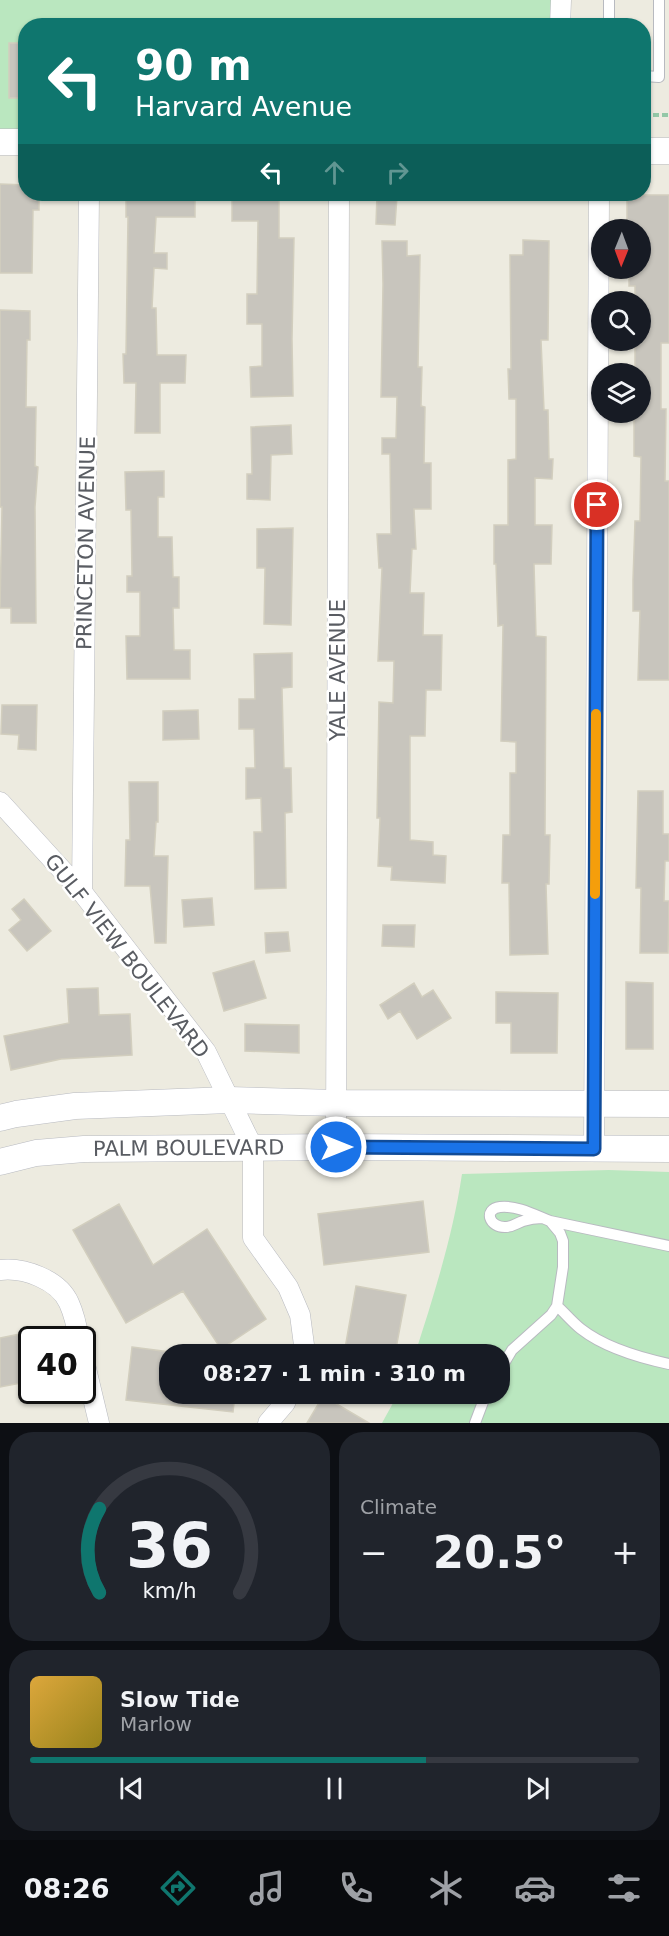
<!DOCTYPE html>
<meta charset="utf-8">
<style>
body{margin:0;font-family:"DejaVu Sans",sans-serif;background:#20242c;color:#f1f3f6;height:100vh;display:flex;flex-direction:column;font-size:22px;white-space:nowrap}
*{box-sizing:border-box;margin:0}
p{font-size:20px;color:#9ea1a6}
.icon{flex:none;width:33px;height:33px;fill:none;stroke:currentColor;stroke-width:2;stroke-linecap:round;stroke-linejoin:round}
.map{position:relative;height:1423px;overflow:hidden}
.details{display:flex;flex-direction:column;gap:9px;padding:9px;background:#0d0f14;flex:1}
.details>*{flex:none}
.banner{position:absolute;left:18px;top:18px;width:633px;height:183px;border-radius:24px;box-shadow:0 2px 4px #0004;background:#0f766e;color:#fff;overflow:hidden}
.needle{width:39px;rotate:181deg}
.controls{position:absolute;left:591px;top:219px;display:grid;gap:12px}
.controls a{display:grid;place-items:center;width:60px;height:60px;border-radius:50%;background:#171b24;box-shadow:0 2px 4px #0004;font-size:30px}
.speed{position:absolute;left:18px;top:1326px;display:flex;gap:12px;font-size:30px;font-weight:700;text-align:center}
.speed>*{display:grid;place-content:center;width:78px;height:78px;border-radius:50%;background:#171b24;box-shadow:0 2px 4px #0004;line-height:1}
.speed .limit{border:3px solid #111;border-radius:9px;background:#fff;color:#111}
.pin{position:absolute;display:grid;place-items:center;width:51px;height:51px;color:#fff;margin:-26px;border:3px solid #fff;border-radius:50%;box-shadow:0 2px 6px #0007}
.me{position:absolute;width:66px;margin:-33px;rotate:90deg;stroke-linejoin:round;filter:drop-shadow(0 0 4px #0008)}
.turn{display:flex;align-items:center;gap:21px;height:126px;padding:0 18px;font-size:27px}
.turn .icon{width:78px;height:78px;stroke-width:2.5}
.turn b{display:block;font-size:42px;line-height:51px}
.lanes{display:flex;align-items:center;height:57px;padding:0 18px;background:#0003;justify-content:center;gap:30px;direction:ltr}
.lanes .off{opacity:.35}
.big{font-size:45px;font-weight:700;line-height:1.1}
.details .tile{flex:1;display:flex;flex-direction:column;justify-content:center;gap:9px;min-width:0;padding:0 21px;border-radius:24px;background:#20242c}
.details .dial{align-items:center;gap:0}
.dial svg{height:156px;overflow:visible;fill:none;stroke:#363941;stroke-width:7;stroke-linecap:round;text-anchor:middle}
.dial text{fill:#f1f3f6;stroke:none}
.song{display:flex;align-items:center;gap:18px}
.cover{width:72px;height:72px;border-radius:9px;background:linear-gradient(135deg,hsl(40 70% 55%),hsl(50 70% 35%))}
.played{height:6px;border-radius:3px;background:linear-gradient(90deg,#0f766e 65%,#363941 65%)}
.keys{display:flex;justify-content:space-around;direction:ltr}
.heat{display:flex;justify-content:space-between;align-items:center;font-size:33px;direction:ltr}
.details .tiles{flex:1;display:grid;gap:9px;grid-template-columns:1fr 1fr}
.tile:last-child{grid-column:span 2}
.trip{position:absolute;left:159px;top:1344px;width:351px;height:60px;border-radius:24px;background:#171b24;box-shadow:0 2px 4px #0004;font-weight:700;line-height:60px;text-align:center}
.menu{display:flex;height:96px;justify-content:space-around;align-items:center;background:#090b0e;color:#9ea1a6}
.menu .icon{width:42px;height:42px}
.menu .selected{color:#0f766e}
.menu b{font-size:27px;color:#f1f3f6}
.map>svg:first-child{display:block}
</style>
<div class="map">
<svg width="669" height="1423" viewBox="0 0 669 1423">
<rect width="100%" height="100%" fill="#edebe0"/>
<!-- green -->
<path fill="#bae7bf" d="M0,0H561L560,26H26L25,137L0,136Z
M609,1170L669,1172V1423H382L398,1394H500V1354H415C434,1295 453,1235 462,1174Z"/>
<!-- building -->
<path fill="#c8c5bd" stroke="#d2cebe" stroke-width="1.5" d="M9,43H26V98H9Z
M0,184L26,185V194H39V210H33L32,273H0Z
M126,194H195V217H156L154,253H167V269L154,268L152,308H156L157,355H186L185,383H160V433H135L136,383H124L123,354H126L128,217H126Z
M232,194H279V238H294L292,339L293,396L251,397L250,367L262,366V324H247V294H257L258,221H232Z
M377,195L397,196L395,225L376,224Z
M627,195H669V343H661V409H666L665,481H669V680H638L640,611H633V580L635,521H640L641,457L634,456V412H640V374H635V340H640V302H635V286H629V268H640V230H627Z
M523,240L549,241L548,340H541L544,410H548L549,459H553L552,479L535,478V525H552L551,564H534L536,636L546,637L545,835H550L549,884H546L548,954L510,955L509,883H502L503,835H510V773H516V742L501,741L503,625L498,626L496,564H494V525H508V460L516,459V399H509L508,369H511L510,255H523Z
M382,241H407V256L420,255L418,367H422L421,406L425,407L424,463H431V509H414L416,549H412L410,593H424L423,635H442L441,690H426L425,736H410V840L433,842V855L446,856L445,883L391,880L392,867L378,866L380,818H377L379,702L393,703L394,661H378L382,568H379L377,534H391L390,454H382V438H396L397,397H381L383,284Z
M0,310L30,311V340H27L26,407H36L35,466L38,467L35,507L36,623H11V608H0L2,507H0Z
M291,425L292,454L271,455L270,500L247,499V474H252L251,427Z
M164,471V497H158V537H172L173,577H179V608H173L174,650H190V679H127L126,636H140V592H127V576H132L131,510H126L125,472Z
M293,528L291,625L264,624L265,568H257V529Z
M292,653V687L282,688L284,768H291L292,812L285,813L286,888L255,889L254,832H262L261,798L246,799V768H255L254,729H239V699H255L254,654Z
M2,705H37L36,750L18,749L19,735L1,734Z
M198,710L199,739L163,740V711Z
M129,782H158V822H156L154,856H168L166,943H155L150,886H125L126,840H130Z
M638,791H663V834H669V861H665L664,901H669L668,953H640L641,888H636Z
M212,898L214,925L184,927L182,900Z
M24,899L51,931L27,951L9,930L21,920L12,909Z
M383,925H415L414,947L382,946Z
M288,932L290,951L266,953L265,933Z
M254,961L266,998L224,1011L213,973Z
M626,982L653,983V1049H626Z
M414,983L422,997L433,990L451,1018L417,1039L400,1011L388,1019L380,1005Z
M98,988L99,1015L130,1014L132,1055L61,1059L11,1070L4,1036L69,1023L67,989Z
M496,992L558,993L557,1053H511V1023H496Z
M245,1024L299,1025V1053L245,1051Z
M423,1201L429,1252L324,1265L318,1214Z
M119,1204L153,1265L207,1229L266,1319L221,1349L183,1291L126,1323L73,1230Z
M356,1286L406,1295L395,1354H344Z
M25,1333L32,1368V1381L0,1387V1338Z
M132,1347L170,1352V1394H235L233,1412L126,1400Z
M323,1396L369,1423H307Z"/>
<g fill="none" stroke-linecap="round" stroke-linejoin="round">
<defs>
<path id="service" d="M609,26V0
M644,76L659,77V0
M542,1218C536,1218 529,1219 523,1221C517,1223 512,1227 506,1227C489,1228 483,1209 500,1207C516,1205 535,1215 550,1221
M557,1306C565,1313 572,1322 581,1329C604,1347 641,1358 669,1364
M500,1370L512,1350L551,1315L557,1306L563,1267V1241L560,1233L550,1221L669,1246
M475,1423L486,1394"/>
<path id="minor" d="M560,26L561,0
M0,802L82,892L206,1052L253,1148V1238L288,1287L300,1315L304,1345L303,1354
M82,892L89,194
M336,1147L339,194
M594,1149L599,194
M0,1270C24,1267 59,1280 69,1303C74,1314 77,1327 79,1340
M82,1352L99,1423
M268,1423L285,1403L289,1394"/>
<g id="tertiary">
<path d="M0,142H26"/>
<path d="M644,151H669"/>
<path d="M0,1118L16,1114L75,1106L229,1100L336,1103L669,1104"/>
<path id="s1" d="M0,1162L36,1153L84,1149L336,1147L669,1149"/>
</g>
</defs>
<!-- service casing -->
<use href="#service" stroke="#b8bac0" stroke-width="12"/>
<!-- minor casing -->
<use href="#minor" stroke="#b8bac0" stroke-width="21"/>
<!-- tertiary casing -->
<use href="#tertiary" stroke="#b8bac0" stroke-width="27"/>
<!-- path -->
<path stroke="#93c8a7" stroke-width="4" stroke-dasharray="6 3" stroke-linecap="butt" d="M644,115H669"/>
<!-- service -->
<use href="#service" stroke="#fff" stroke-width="10"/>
<!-- minor -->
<use href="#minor" stroke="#fff" stroke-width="20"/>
<!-- tertiary -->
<use href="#tertiary" stroke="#fff" stroke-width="26"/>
</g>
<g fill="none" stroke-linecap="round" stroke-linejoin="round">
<defs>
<path id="route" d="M336,1147L594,1149L597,505"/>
</defs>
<!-- route casing -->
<use href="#route" stroke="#114b97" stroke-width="15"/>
<!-- route -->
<use href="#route" stroke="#1a73e8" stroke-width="10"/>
<!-- slow -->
<path stroke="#f59e0b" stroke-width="10" d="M595,894L596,714"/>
</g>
<g text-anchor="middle" stroke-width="5" stroke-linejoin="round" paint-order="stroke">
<!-- street labels -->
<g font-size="21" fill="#595c62" stroke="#fff">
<text transform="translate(86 543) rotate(-89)" y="7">PRINCETON AVENUE</text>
<text transform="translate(338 670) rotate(-90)" y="7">YALE AVENUE</text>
<text transform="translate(127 956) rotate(52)" y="7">GULF VIEW BOULEVARD</text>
<text dy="7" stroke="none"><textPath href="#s1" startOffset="190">PALM BOULEVARD</textPath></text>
</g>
</g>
</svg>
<div class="controls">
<a><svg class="needle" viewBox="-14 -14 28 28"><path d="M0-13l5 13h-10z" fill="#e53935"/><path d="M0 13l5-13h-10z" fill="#9ea1a6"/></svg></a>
<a><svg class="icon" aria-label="search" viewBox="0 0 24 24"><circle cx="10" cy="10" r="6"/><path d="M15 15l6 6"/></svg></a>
<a><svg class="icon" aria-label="layers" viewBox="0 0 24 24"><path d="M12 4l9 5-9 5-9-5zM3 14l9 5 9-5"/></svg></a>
</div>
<div class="speed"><div class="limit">40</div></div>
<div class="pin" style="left:597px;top:505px;background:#d93025"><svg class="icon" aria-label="arrive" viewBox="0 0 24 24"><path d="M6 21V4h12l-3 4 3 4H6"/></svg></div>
<svg class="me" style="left:336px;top:1147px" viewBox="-20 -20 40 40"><circle r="17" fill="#1a73e8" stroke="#fff" stroke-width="3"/><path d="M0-11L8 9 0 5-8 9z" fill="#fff"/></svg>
<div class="trip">08:27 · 1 min · 310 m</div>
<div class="banner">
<div class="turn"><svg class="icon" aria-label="left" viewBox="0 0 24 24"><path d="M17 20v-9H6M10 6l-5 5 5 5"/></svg><div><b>90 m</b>Harvard Avenue</div></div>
<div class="lanes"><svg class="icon" aria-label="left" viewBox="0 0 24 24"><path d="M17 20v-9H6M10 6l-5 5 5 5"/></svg><svg class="icon off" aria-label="ahead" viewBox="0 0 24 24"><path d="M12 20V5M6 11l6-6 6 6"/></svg><svg class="icon off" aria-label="right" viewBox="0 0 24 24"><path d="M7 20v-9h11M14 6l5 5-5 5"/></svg></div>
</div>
</div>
<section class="details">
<div class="tiles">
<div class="tile dial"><svg viewBox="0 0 100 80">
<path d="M14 69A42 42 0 1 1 86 69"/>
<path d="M14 69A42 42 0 0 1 14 26" stroke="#0f766e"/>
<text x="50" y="56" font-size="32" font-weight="700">36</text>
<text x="50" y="72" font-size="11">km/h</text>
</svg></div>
<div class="tile"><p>Climate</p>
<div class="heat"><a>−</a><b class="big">20.5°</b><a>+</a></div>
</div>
<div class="tile">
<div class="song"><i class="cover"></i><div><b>Slow Tide</b><p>Marlow</p></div></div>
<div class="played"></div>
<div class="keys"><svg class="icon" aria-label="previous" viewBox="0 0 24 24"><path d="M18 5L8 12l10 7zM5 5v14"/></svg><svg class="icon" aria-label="pause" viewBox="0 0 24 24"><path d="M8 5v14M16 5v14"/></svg><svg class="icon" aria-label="next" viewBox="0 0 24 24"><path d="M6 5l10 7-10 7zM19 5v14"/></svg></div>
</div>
</div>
</section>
<nav class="menu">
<b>08:26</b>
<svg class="icon selected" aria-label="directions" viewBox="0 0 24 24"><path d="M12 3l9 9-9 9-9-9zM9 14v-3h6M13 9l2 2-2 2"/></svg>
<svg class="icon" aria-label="music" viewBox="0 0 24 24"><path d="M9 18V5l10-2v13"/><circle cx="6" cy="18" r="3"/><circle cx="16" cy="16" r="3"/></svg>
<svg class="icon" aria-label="phone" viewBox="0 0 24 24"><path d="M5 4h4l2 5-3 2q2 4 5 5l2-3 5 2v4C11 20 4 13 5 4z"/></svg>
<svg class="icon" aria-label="climate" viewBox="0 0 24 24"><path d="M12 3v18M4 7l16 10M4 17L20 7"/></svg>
<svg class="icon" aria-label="car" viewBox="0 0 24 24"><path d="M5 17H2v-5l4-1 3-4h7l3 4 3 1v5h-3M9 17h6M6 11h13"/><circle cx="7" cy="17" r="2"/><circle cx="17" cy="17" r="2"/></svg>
<svg class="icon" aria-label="filters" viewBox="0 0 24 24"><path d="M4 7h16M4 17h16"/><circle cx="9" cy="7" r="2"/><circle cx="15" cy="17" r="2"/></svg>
</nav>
